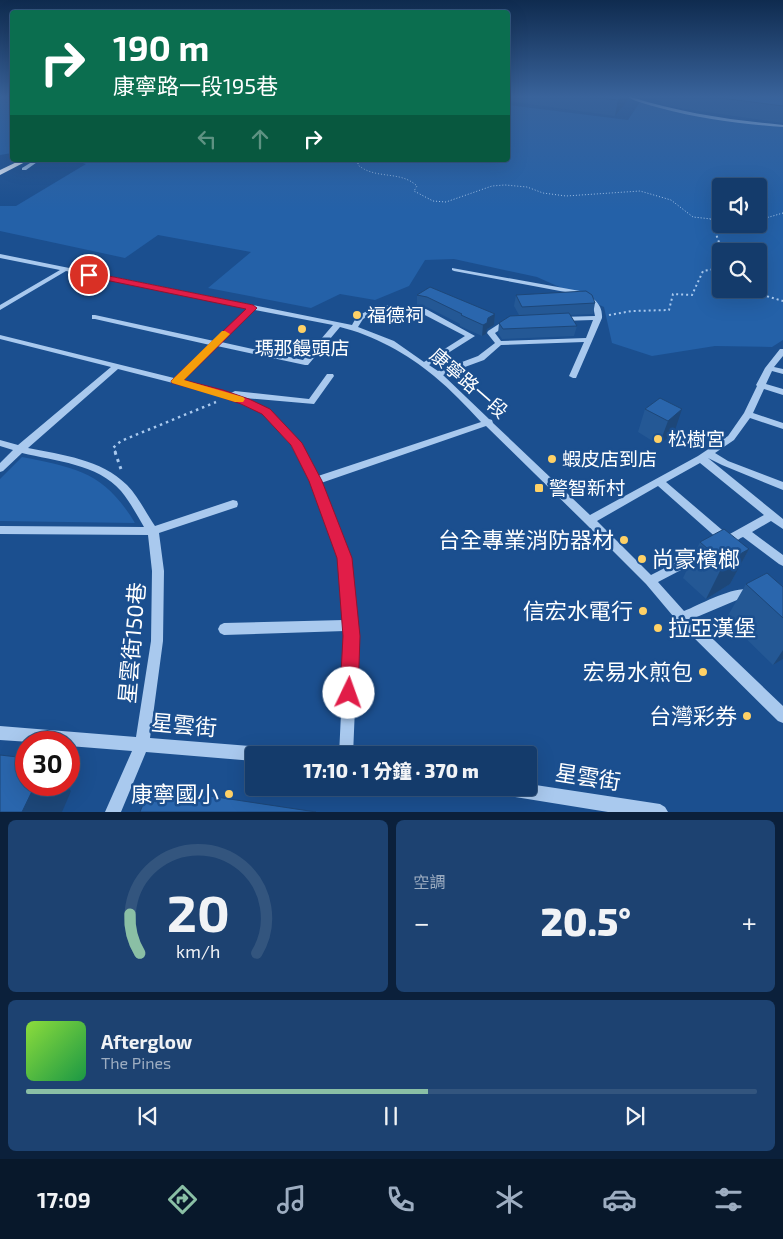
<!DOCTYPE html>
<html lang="zh-TW">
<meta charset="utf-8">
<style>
body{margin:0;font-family:"Exo 2","Noto Sans TC",sans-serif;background:#1d4271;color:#f1f3f6;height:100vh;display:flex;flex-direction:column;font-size:19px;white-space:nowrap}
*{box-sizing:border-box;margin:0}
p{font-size:16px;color:#9dadc1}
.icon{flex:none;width:28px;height:28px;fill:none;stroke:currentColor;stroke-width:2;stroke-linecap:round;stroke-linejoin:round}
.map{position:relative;height:812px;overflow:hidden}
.side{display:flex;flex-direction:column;gap:8px;padding:8px;background:#0b203b;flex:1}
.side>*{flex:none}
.top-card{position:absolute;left:10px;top:10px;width:500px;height:152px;border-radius:5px;box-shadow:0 5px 20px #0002,0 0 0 1px #33557e;background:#0b6e4f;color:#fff;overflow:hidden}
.fabs{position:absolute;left:712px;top:178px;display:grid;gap:10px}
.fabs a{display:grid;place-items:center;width:55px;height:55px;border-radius:5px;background:#143b6b;box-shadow:0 5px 20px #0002,0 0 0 1px #33557e;font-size:25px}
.speed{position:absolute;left:15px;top:731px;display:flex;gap:10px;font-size:25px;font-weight:700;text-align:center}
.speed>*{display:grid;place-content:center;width:65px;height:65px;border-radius:50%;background:#143b6b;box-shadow:0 5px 20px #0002,0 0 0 1px #33557e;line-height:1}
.speed .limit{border:8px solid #d22;background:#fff;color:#111}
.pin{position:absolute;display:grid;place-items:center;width:42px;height:42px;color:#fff;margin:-21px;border:2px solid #fff;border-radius:50%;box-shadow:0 1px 5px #0007}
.me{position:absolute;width:55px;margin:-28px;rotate:3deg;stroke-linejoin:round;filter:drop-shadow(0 0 4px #0008)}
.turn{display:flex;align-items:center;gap:18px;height:105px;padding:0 20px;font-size:22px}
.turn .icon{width:65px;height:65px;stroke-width:2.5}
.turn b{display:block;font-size:35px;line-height:42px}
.lanes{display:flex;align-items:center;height:48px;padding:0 20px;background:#0003;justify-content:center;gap:25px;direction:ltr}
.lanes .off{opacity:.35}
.big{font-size:38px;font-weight:800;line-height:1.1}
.side .tile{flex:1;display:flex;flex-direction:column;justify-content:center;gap:8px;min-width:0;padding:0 18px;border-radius:8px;background:#1d4271}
.side .dial{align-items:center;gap:0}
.dial svg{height:130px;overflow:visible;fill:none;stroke:#33557e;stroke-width:7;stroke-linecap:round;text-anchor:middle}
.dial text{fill:#f1f3f6;stroke:none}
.song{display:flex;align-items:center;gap:15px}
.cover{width:60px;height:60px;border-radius:8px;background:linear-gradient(135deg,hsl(90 70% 55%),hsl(140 70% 35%))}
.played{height:5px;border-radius:2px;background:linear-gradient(90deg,#8abfa5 55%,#33557e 55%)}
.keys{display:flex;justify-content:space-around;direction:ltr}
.heat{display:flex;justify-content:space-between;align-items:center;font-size:28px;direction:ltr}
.side .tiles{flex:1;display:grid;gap:8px;grid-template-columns:1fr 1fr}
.tile:last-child{grid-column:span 2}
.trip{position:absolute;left:245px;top:746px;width:292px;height:50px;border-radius:5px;background:#143b6b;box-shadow:0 5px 20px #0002,0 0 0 1px #33557e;font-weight:800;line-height:50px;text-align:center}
.menu{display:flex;height:80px;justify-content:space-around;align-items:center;background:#08182b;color:#9dadc1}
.menu .icon{width:35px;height:35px}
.menu .current{color:#8abfa5}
.menu b{font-size:22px;color:#f1f3f6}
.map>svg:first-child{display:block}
</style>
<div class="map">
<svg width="783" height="812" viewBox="0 0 783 812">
<rect width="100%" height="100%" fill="#1b4f8f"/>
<!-- green -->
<path fill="#2461a8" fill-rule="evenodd" d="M0,97H12V153L0,155Z
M640,102L683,113L783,127V340L772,347L715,346L652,356L612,343L604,307L537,277L454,259L425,260L409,286L375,300L340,294L311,308L208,288L251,252L158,235L125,258L0,231V206H16L86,164L73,160H508V105L628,120ZM721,186H759V224H721ZM721,251H759V289H721Z
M22,457C77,468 104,472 135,523L0,521V479Z"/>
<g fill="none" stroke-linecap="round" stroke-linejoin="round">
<!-- path-far3 -->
<path stroke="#a9c9ee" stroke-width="1" stroke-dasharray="1 2" stroke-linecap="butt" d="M358,160V165C376,180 400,170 417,186L414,191L433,201L446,202L492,186L505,185L527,187L543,193L566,196L640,191L671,200L693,217L721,220
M711,219L716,233
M759,220L783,213"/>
<!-- path-far2 -->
<path stroke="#a9c9ee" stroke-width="2" stroke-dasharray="2 3" stroke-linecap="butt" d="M715,231L722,251
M754,289L766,296L783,301
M609,315L632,311L669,310L673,294L692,295L703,271L716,269L721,272"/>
<!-- path-far1 -->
<path stroke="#a9c9ee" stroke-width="2.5" stroke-dasharray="2.5 4" stroke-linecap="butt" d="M116,453L113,448L121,441L216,402"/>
<!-- path -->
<path stroke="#a9c9ee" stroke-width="3" stroke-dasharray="3 4.5" stroke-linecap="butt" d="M115,452L122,472"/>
<!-- minor -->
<path fill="#a9c9ee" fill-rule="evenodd" d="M627,97H631C681,113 731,120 783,125V127C742,124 700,119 660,108C649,105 637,102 627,97Z
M35,160H40L26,170H22V168Z
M0,254L352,325L357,316L380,305L426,309L475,336L429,365L438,371L478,356L495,343L487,333L488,331L505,320H511L512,322L495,333L501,341L586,338L593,320L561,321L557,319L561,317L595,316L593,306L576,294L454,271L452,270V268L580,291C592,297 603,303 602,318L576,378H573L569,376L584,342L501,345L484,360L443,375L489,419L492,420L493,423L590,515L698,456L728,436L744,413L757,386L756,385L765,368L780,349H783V356L774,367L783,369V374L772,371L766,384L783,389V395L764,389L753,413L783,423V429L750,418L734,440L715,453L728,461L783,482V490L722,465L708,458L783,519V529L771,521L752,532L783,555V566L779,564L743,537C736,540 728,548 720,545L719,540L658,486L597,521L651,575L698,551L702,549L706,551L708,554L706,557L658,582L684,611C701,604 736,584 754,590L756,594L754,598L737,600L692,619L783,706V723L778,721L678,622L646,584L585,523L486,426L321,483L351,558L358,636L353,755H339L345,631L224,635L220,633L218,629L220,625L224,623L344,620L339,558L310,481L291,445L263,414L242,403L216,394L118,369L28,448C62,455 101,459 127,485C138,496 146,513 155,526L233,500L237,501L238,504L237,507L159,533L164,571L163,641L150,738L275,748L280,750L282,755H254V761L146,752L121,812H105L132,751L69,746V742H30L0,740V726L136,737L151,641L152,571L148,535L0,534V526L144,527C137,515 130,502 121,491C98,464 55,461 22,453L3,471L0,472V463L13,450L0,446V440L18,445L111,367L0,339V335L174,378L210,345L95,319H92V315H95L214,341L249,308L66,271L0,310V305L60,270L0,258ZM381,309L421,313L465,336L424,362L394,341L358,327L363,319ZM255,310L333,325L303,360L221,342ZM340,327C373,335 408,354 434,376C451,390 466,406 481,422L318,476L298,441L269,410L244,398L314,404L334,376L333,374H327L309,399L235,391L231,393L182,380L217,346L305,365H308ZM700,463L764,515L728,535L666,482Z
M529,784L660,804L665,807L668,812H608L509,796L504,793L501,788H529Z"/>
<!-- major -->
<path fill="#f0f6ff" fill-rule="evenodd" d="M21,160H29L0,175V170Z"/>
</g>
<!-- wall -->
<path fill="#245895" d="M508,97H629L628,100L615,116L508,101Z
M638,97H783V123L685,109L661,104L662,101Z
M430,287L495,314L494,325L487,329L486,334L482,336L460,326V324L427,307L417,305V295Z
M516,295L595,303L593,314L570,315L577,326L574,336L502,339L498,333L499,323L519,315L514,306Z
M660,398L674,433L659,445L638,432L645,409Z
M700,542L749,549L730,584L706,599L683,578Z
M746,584L783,587V659L773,665L726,619Z"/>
<!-- shaded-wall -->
<path fill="#1d4779" d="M621,97H629L628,100L615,116L618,100Z
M495,314L494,325L487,329L486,334L482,336L483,325L488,318Z
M682,409L674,433L659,445L668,421Z
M749,549L730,584L706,599L724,563Z
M783,650V659L773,665Z
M35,785H66L71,791L62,812H22Z"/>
<!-- building -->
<path fill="#2a66ad" stroke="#1d4779" d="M590,97H621L618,100Z
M713,97H783V106Z
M430,287L495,314L488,318L487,323L483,325L461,315L462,314L427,297L417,295Z
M586,291L592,295L595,303L522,307L516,295Z
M569,313L577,326L503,329L499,323L510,316Z
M660,398L682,409L668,421L645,409Z
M724,529L749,549L724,563L700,542Z
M767,573L783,587V618L746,584Z
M0,755L26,758V785H35L22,812H0Z
M150,787L316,812H140Z"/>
<!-- sky -->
<linearGradient id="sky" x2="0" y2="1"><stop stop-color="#0f2b4f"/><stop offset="0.46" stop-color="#39639b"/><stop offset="1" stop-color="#39639b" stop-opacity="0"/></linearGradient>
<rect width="783" height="210" fill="url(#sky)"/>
<!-- route -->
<path fill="#e11d48" stroke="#92132f" d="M89,272L253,305L257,308L184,380L223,390L249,399L270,409L302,443L322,481L352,558L360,636L358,693L355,699L349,701L343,699L340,693L343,636L337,558L309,481L291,445L262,414L241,404L215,395L172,383L171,381L246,309L86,276L85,275Z"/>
<!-- slow -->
<path fill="#f59e0b" d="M222,331H225L230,334L184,380L243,397L245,399L243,402H235L172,383L171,381Z"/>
<!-- markers -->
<g fill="#ffd166" stroke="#1b4f8f" stroke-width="2">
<circle cx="357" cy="315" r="5"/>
<circle cx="302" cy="329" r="5"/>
<circle cx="658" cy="439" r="5"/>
<circle cx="552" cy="459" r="5"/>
<rect x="534" y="483" width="10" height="10" rx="2.5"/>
<circle cx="624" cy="540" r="5"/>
<circle cx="642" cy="559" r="5"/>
<circle cx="643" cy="611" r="5"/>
<circle cx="658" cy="628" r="5"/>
<circle cx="703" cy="672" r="5"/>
<circle cx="747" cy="716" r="5"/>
<circle cx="229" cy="794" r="5"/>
</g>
<g text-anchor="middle" stroke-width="5" stroke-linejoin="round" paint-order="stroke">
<!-- poi labels -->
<g font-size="19" fill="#fff" stroke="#1b4f8f" text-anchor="start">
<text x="367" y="322">福德祠</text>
<text x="302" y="355" text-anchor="middle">瑪那饅頭店</text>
<text x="668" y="446">松樹宮</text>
<text x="562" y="466">蝦皮店到店</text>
<text x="549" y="495">警智新村</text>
</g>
<!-- street labels -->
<g font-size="19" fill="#fff" stroke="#1b4f8f">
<text transform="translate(469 383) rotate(41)" y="7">康寧路一段</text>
</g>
<!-- near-poi labels -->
<g font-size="22" fill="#fff" stroke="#1b4f8f" text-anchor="end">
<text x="614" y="548">台全專業消防器材</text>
<text x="652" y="567" text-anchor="start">尚豪檳榔</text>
<text x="633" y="619">信宏水電行</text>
<text x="668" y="636" text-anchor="start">拉亞漢堡</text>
<text x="693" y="680">宏易水煎包</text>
<text x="737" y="724">台灣彩券</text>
<text x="219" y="802">康寧國小</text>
</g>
<!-- near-street labels -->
<g font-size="22" fill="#fff" stroke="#1b4f8f">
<text transform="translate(132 643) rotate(-85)" y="8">星雲街150巷</text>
<text transform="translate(184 725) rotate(5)" y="8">星雲街</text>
<text transform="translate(588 777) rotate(9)" y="8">星雲街</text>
</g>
</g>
</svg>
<div class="fabs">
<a><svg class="icon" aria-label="sound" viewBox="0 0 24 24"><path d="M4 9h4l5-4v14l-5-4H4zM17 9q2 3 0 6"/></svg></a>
<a><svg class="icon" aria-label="search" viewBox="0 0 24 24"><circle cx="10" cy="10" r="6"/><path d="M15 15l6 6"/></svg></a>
</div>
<div class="speed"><div class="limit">30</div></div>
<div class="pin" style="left:89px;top:275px;background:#d93025"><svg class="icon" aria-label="arrive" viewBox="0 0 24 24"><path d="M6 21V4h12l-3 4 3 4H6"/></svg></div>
<svg class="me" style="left:349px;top:693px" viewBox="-20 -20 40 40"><circle r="19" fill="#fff"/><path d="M0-13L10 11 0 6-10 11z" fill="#e11d48"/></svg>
<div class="trip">17:10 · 1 分鐘 · 370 m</div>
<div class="top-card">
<div class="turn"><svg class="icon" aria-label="right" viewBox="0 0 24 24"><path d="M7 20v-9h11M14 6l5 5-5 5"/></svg><div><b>190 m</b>康寧路一段195巷</div></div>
<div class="lanes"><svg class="icon off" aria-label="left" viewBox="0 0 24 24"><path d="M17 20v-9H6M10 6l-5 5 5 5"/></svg><svg class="icon off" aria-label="ahead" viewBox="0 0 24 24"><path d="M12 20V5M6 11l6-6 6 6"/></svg><svg class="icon" aria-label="right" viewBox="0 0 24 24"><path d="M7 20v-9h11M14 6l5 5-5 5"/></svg></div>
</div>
</div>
<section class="side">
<div class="tiles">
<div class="tile dial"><svg viewBox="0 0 100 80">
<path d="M14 69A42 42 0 1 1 86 69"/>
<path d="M14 69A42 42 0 0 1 8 45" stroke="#8abfa5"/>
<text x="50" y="56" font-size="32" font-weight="700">20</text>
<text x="50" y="72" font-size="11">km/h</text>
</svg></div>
<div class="tile"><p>空調</p>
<div class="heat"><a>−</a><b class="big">20.5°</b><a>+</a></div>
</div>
<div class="tile">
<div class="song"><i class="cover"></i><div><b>Afterglow</b><p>The Pines</p></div></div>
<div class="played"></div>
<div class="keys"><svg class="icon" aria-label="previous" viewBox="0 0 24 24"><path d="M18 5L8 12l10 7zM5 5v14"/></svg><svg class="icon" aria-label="pause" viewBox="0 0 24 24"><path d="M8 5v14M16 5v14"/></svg><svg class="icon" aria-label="next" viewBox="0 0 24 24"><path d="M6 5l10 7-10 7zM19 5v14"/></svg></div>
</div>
</div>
</section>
<nav class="menu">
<b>17:09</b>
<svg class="icon current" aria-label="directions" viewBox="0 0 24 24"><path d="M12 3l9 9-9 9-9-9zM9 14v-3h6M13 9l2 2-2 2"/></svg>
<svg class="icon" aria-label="music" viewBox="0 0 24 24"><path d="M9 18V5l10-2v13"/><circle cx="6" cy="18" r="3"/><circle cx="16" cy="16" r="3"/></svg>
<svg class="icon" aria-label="phone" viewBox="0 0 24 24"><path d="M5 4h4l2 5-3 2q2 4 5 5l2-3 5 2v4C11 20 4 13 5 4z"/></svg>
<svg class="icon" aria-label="climate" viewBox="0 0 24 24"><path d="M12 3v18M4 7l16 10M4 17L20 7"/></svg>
<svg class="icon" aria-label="car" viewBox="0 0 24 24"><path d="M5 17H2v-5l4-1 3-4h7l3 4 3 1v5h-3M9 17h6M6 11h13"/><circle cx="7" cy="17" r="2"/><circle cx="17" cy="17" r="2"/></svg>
<svg class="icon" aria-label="filters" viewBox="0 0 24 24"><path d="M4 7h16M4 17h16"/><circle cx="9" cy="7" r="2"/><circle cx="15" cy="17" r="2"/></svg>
</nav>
